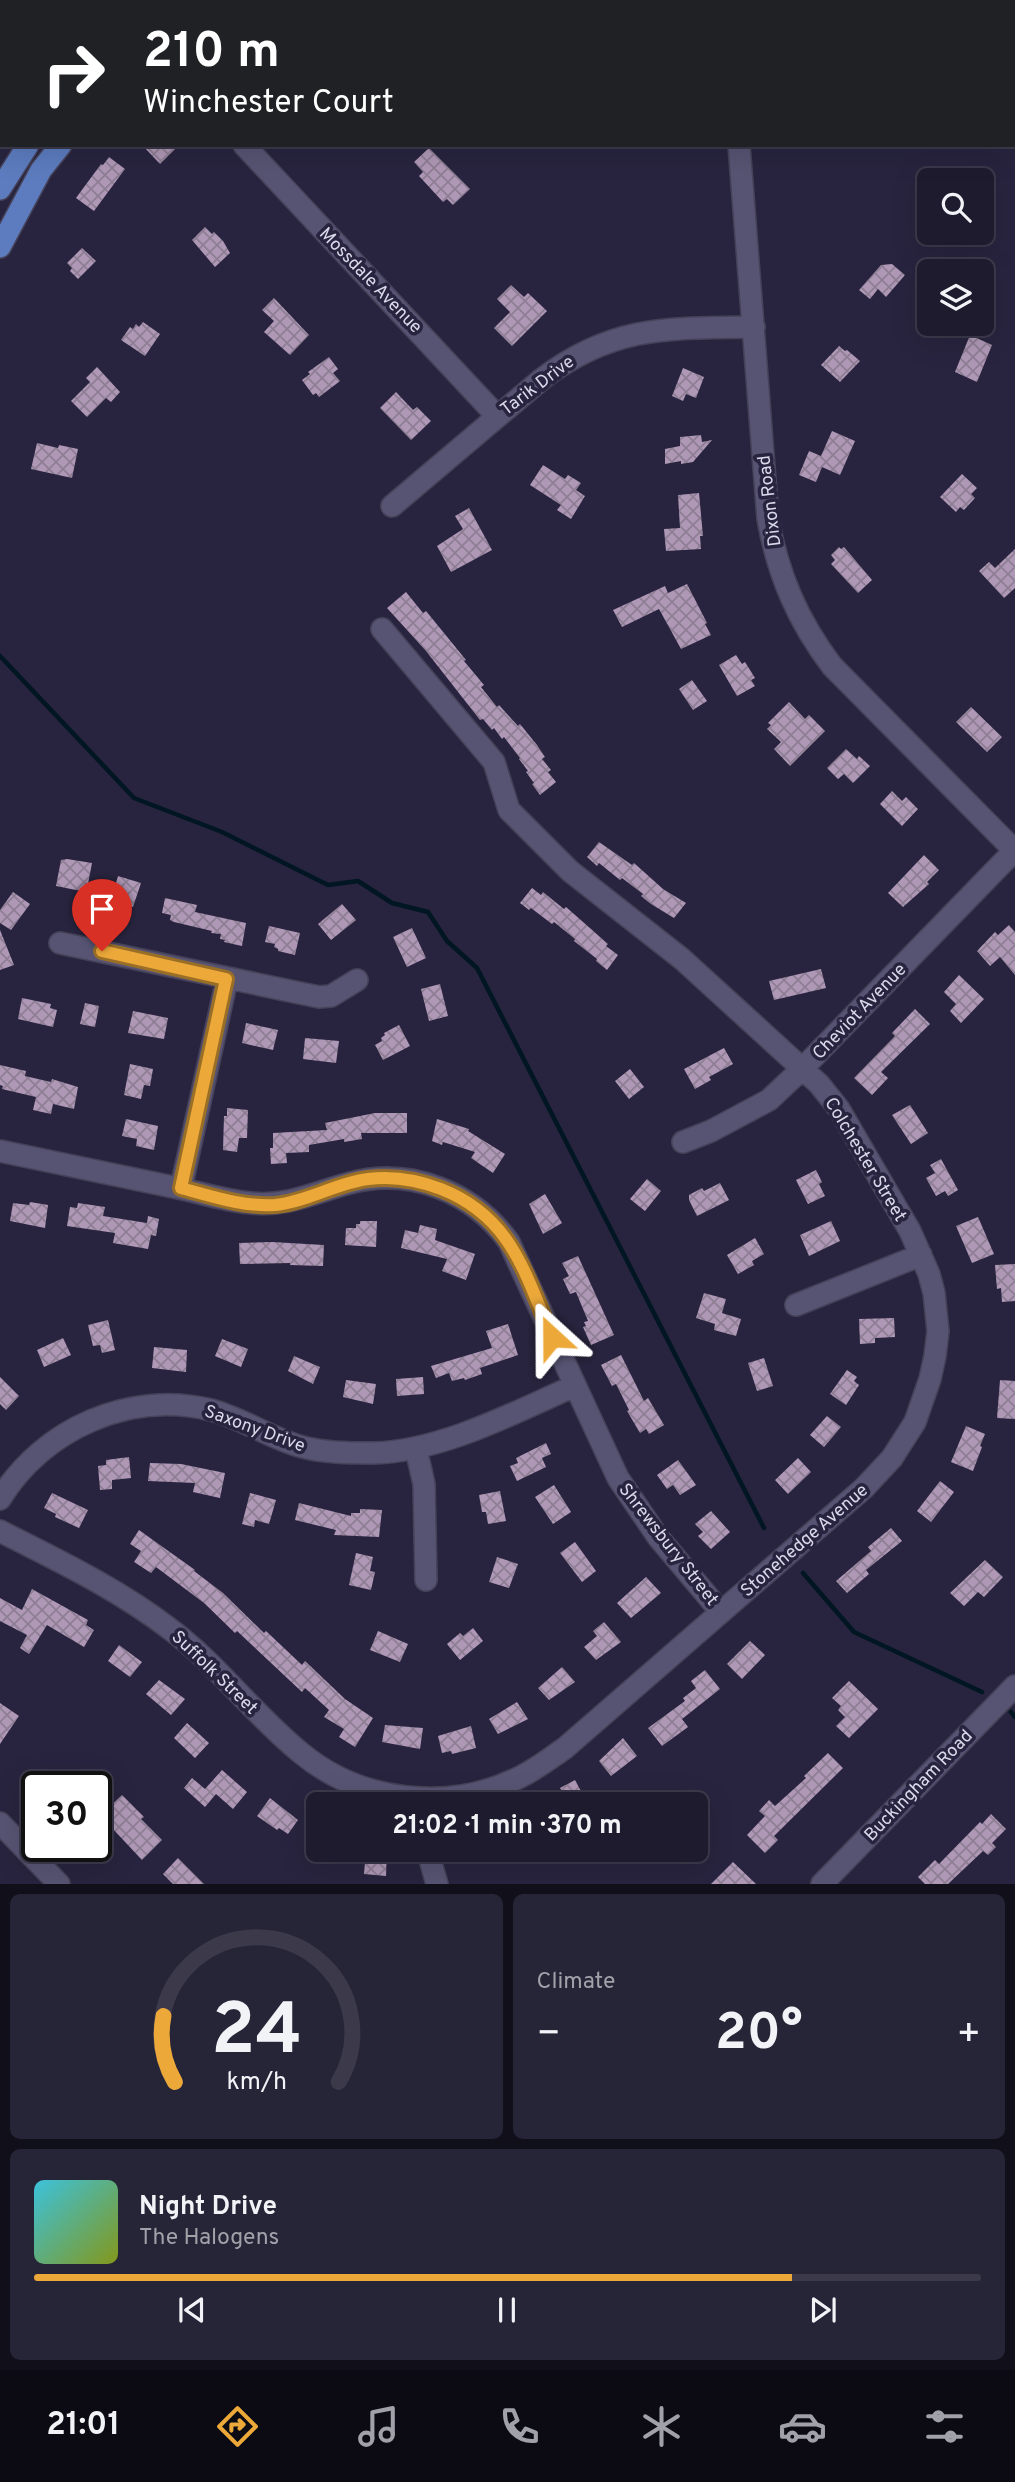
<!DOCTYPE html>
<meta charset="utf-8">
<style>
body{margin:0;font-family:Overpass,sans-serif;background:#262437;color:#f1f3f6;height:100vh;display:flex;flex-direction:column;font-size:26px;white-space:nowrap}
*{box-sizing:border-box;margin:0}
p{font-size:23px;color:#a1a1aa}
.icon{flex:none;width:38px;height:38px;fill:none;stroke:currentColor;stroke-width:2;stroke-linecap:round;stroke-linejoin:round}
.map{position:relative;height:1884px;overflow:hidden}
.details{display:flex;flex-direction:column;gap:10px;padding:10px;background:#100f1a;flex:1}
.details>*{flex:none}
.top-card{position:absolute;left:0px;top:0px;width:1015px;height:147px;box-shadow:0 7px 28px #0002,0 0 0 2px #3c394b;background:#202124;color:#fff;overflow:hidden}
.buttons{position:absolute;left:917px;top:168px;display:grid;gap:14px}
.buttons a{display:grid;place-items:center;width:77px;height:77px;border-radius:10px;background:#1e1b2f;box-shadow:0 7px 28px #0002,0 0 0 2px #3c394b;font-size:35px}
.speed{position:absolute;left:21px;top:1771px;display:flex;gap:14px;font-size:35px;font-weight:700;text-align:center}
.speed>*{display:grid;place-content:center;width:91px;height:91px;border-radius:50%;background:#1e1b2f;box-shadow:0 7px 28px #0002,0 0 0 2px #3c394b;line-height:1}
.speed .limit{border:4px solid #111;border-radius:10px;background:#fff;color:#111}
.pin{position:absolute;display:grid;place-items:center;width:60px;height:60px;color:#fff;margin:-72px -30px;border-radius:50% 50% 50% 0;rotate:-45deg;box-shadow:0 0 7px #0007}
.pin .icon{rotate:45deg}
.me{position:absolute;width:77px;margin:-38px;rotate:336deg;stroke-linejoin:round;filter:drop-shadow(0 0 5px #0008)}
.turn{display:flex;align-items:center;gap:24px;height:147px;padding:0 28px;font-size:32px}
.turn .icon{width:91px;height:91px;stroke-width:2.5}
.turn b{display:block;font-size:49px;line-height:60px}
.big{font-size:52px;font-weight:700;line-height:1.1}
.details .widget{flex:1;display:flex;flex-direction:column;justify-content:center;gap:10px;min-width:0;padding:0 24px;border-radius:10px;background:#262437}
.details .dial{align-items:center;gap:0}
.dial svg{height:182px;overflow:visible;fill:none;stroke:#3c394b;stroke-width:7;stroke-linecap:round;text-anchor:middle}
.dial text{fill:#f1f3f6;stroke:none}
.song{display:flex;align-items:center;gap:21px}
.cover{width:84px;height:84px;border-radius:10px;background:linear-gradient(135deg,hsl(190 70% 55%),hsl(70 70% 35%))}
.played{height:7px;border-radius:4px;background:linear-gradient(90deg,#eca93a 80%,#3c394b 80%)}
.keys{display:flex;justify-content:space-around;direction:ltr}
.heat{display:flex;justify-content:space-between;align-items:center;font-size:38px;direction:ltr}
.details .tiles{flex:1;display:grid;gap:10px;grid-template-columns:1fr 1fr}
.widget:last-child{grid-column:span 2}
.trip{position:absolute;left:306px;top:1792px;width:402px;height:70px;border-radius:10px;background:#1e1b2f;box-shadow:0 7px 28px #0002,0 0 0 2px #3c394b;font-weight:700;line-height:70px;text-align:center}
.tabs{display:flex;height:112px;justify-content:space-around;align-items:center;background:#0c0b13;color:#a1a1aa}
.tabs .icon{width:49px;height:49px}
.tabs .active{color:#eca93a}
.tabs b{font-size:32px;color:#f1f3f6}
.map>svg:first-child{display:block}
</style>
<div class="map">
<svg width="1015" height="1884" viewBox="0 0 1015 1884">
<defs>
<pattern id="building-cross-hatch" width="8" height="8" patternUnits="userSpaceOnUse" patternTransform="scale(1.75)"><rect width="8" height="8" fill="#af98b6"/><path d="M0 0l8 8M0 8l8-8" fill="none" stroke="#8e7e94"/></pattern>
</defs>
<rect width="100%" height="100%" fill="#28243f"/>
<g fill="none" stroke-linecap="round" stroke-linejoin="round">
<!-- stream -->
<path stroke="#001622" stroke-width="4.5" d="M0,656L134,798L222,832L328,885L358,881L392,903L428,912L447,941L477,968L764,1528
M803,1573L854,1632L982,1692
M1011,1712L1015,1717"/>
</g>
<!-- building -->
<path fill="url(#building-cross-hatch)" d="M142,145H179L160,164Z
M429,148L470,189L453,205L447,199L443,202L419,176L423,172L414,162Z
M109,157L125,169L94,211L76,198L101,164L103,165Z
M205,227L212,234L214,232L223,241L230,253L215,267L192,240Z
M82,248L96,261L78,279L70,271L72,268L67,263Z
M892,264L905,275L886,297L878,289L870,299L859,290L881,265Z
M511,285L524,297L528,293L547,311L512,346L494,328L510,312L497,299Z
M274,298L309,335L290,355L264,332L274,321L262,310Z
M143,322L160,334L145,356L121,340L130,327L133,329L136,324L139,327Z
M970,335L992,345L977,382L955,372Z
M839,346L845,351L847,350L860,361L840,382L821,365Z
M329,357L338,369L333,373L340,381L319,397L316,393L313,395L302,380L310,374L308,372Z
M97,367L120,392L111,402L106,398L87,417L71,401L90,382L86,378Z
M683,368L704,377L696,398L686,394L683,401L672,396Z
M396,392L413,410L417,407L431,421L411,440L380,408Z
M832,431L855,441L840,475L822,467L816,482L799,475L809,451L821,456Z
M701,435L702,442L712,440L693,462L681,464V461L665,464V449L680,446V437Z
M37,443L58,448L59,445L78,449L72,478L31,469Z
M543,465L565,479L568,475L581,483L576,490L585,496L571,519L557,510L561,505L530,485Z
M962,474L977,488L971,494L975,498L964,510L960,507L956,512L940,497Z
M699,493L703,536H700L701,549L666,551L664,529L680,528L678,495Z
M469,508L492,550L451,572L437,546L463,529L455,516Z
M839,547L841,549L844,547L872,580L858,593L831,564L835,560L831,555Z
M1015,549V588L1004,598L979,571L989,562L995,568Z
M687,584L707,623L705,624L711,635L681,649L659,609L622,627L613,610L665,586L668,593Z
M406,592L423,613L426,611L466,660L464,661L484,685L481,687L497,707L499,705L518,726L520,724L537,745L545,757L542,759L551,770L548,772L556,782L540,795L532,784L534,783L526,772L528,771L519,759L520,758L504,737L502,739L494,728L492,730L483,719L480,720L426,651L387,608Z
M736,655L742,664L745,662L755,678L751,680L755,686L737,696L719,665Z
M692,680L707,701L693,710L679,689Z
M789,702L805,719L809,715L825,731L790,766L774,749L781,742L767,729L771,725L768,723Z
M971,707L1002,737L987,752L956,722Z
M846,749L857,759L859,756L870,766L853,783L844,774L838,779L827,768Z
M892,791L902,801L906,797L918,809L902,826L880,804Z
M599,842L632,865L634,863L663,889L686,903L674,918L651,904L641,896L643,894L622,878L620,880L599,863L597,866L587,857Z
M924,855L939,870L927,882L929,884L903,907L888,893Z
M67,859L92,863L87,889L82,888L81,891L56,886L61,860Z
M118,876L141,883L133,907L111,900Z
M532,888L541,895L543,892L564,909L566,907L608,944L606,946L618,955L607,970L596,961L597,959L574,941L575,939L554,922L552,924L531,908L529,910L520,903Z
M13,892L30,904L11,930L0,923V910Z
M165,898L197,905L195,912L246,923L242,946L224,942L225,940L220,939L221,934L211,933L212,931L174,922L170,920L171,915L162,913Z
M342,904L356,920L331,940L318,924Z
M1009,925L1015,932V975L1000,957L990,966L977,951L995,932L998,935Z
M269,926L300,933L295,955L278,951V949L274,947L275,944L265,942Z
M412,928L426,958L407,967L393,937Z
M0,930L14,965L0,970Z
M821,969L826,988L774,1000L769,981Z
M959,975L984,999L961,1023L950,1011L956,1004L944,992Z
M440,984L448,1016L429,1021L421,989Z
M22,998L51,1004L50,1008L57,1010L53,1027L18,1019Z
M85,1003L99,1006L95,1027L80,1024Z
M915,1009L930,1024L881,1072L888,1078L872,1095L854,1078L895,1036L892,1033Z
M133,1011L168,1018L164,1039L128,1033Z
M246,1023L278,1030L273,1050L242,1043Z
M399,1025L410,1046L383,1060L375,1045L382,1041L381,1038L385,1035L384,1033Z
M305,1038L339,1041L336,1063L303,1059Z
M724,1048L733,1064L709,1077L711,1080L695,1089L684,1069Z
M130,1064L153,1069L150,1086L144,1085L141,1099L124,1095Z
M0,1065L26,1071L25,1076L51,1082L52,1079L78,1087L74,1109L53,1104L51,1114L33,1110L36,1097L2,1089L3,1086L0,1085Z
M630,1069L644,1087L629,1099L615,1081Z
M910,1105L928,1133L911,1144L892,1115Z
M227,1108L248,1110L247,1138H239L237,1152L223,1150L224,1116H227Z
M375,1113H407V1133H361L362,1139L344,1142V1139L309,1145V1152L286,1153L287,1163L271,1164L270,1148H273V1133L327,1130L325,1123Z
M126,1119L158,1126L154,1150L136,1146L137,1139L122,1136Z
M437,1119L469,1129L468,1131L505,1154L493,1173L471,1158L475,1152L443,1142L442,1145L432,1141Z
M941,1159L958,1190L948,1196L945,1191L936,1196L926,1178L935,1173L930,1165Z
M816,1170L822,1182L819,1184L825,1196L808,1204L796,1180Z
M647,1179L661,1191L645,1211L630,1199Z
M720,1183L729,1200L697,1216L689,1200V1195L702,1188L704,1191Z
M545,1194L562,1223L543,1234L529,1204Z
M30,1202L48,1205L45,1228L10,1221L13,1203L29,1205Z
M78,1203L105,1207L103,1216L147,1223L148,1216L159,1219L156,1236L151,1235L148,1249L113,1243L115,1233L67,1226L70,1207L77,1208Z
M978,1217L994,1254L972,1263L956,1226Z
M360,1221H377L376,1247L345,1245L346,1228H356V1224H360Z
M831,1221L840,1241L809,1256L800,1235Z
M420,1225L437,1229L435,1240L475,1254L466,1280L442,1271L447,1259L401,1248L405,1230L418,1233Z
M755,1238L764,1254L752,1261L754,1265L738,1274L727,1255Z
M272,1242L324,1245L323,1266L290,1265V1263L240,1264L239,1243Z
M578,1256L614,1335L591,1345L583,1327L586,1326L584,1322L588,1321L576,1292L570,1294L563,1279L569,1276L562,1263Z
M1015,1264V1301L1002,1302L1001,1288L997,1289L995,1265Z
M704,1293L726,1299L722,1313L741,1319L736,1336L714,1330L715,1324L696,1318Z
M894,1318L895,1337L875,1338V1343L860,1344L859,1319Z
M108,1320L115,1350L102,1353L100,1345L93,1346L88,1325Z
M508,1324L518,1355L480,1368L482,1374L465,1380L464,1378L452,1381L449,1373L436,1378L431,1366L492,1348L486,1331Z
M63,1338L71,1355L44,1367L37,1350Z
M222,1339L248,1349L241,1367L215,1356Z
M154,1347L187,1350L186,1372L152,1368Z
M621,1355L644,1401L648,1398L664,1425L649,1434L646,1429L640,1433L627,1411L629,1410L616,1384L612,1386L601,1365Z
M294,1356L320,1367L313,1384L288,1371Z
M764,1358L773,1386L757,1391L748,1363Z
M847,1370L857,1377L854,1381L859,1385L846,1405L830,1394Z
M0,1377L19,1396L6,1410L0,1404Z
M423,1377L424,1394L397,1396L396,1379Z
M346,1380L376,1384L373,1404L343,1397Z
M1000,1380L1015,1381V1419L997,1418Z
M827,1416L841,1427L824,1447L810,1435Z
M966,1426L985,1434L980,1446L982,1447L973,1471L951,1462Z
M546,1443L551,1454L542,1458L546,1467L517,1481L510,1466L518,1463L516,1458Z
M129,1457L131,1478L112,1480V1489L100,1490L98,1466L106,1465V1460Z
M798,1458L811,1472L788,1494L775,1480Z
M678,1460L696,1485L680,1495L673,1485L667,1489L657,1475Z
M150,1463L181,1464L225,1473L220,1498L193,1492L195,1483L148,1481Z
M940,1481L954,1492L931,1522L917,1511Z
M554,1485L571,1512L553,1524L535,1497Z
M500,1491L506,1521L488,1524L486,1512H482L479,1495Z
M52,1493L88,1510L79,1528L55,1517L56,1514L44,1508Z
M250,1493L276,1500L269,1524L255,1520L254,1527L242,1524Z
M299,1503L351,1516V1513H360V1509L382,1510L379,1537L334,1535L336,1530L295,1520Z
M711,1511L730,1532L711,1549L698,1536L703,1532L695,1524Z
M891,1528L902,1541L866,1570L869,1574L847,1593L836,1581L871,1551L868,1547Z
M139,1530L195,1570L194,1571L223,1593L264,1633L266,1631L302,1665L305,1661L345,1699L373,1718L355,1747L339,1737L344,1729L324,1717L329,1710L305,1688L302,1692L237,1631L235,1633L204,1603L156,1567L151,1573L134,1562L141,1551L130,1544Z
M575,1542L596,1571L582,1582L560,1553Z
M356,1553L373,1557L370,1571L375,1572L371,1590L349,1585Z
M497,1557L518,1564L509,1588L489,1582Z
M985,1560L1003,1577L984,1597L978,1592L964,1606L950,1593Z
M646,1577L661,1593L631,1618L617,1603Z
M32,1589L88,1620L86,1625L94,1630L84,1647L47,1625L29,1654L20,1648L27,1635L0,1621V1598L22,1610Z
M604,1622L621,1642L596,1660L584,1647L597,1636L593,1631Z
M473,1628L483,1641L460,1660L447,1644L460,1633L463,1636Z
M378,1631L408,1644L400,1662L370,1650Z
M750,1641L765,1655L742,1679L727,1664Z
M119,1645L142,1662L130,1677L108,1661Z
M562,1667L575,1682L549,1700L538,1688Z
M705,1670L720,1689L682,1719L688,1727L662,1746L648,1728L685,1701L683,1698L696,1688L691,1681Z
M159,1680L185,1699L171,1715L146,1694Z
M849,1681L878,1709L849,1738L836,1726L845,1717L838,1710L841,1706L832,1698Z
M517,1702L528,1719L498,1734L489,1719Z
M0,1703L19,1716L0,1744Z
M187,1723L209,1743L195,1758L174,1738Z
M385,1725L423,1728L420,1749L382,1742Z
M471,1726L476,1748L452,1754L451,1751L442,1753L438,1736Z
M623,1738L637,1756L611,1776L599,1761Z
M828,1753L843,1768L774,1836L778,1840L765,1853L747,1835L765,1816L759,1811L769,1800L775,1806L806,1778L804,1776Z
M222,1770L247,1792L233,1809L216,1794L205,1807L184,1788L192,1778L205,1789Z
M575,1780L588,1804H546L564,1795L560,1788Z
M122,1795L144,1817L141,1819L162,1840L142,1860L111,1827L114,1824L103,1813Z
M270,1798L298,1820L288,1834L279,1828L277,1830L257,1816Z
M991,1814L1006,1829L992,1843L996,1847L988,1855L983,1851L948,1884H925L918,1877L935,1860L939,1864L980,1822L982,1824Z
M366,1850H387L386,1876L364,1874Z
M178,1858L204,1884H173L163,1874Z
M733,1862L756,1884H711Z"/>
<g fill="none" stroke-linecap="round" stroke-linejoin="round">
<defs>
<path id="minor" d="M109,0L111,2
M703,0V2
M926,0L941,2
M767,2L772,0
M902,2L904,0
M966,2L967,0
M1013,23L1015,24
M244,145L497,416
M739,145L768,519C778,575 798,621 832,666L1015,851
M392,506L542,379C613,325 669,328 754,327
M60,943L319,997L331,996L357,980
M683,1142L711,1131L769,1100L803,1068L1014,851
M0,1151C58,1163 115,1175 173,1187C199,1192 225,1201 251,1203C287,1207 316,1192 350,1183C411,1167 473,1192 509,1242L618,1478L658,1537L721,1612
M181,1188L227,979
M796,1305L921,1255
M416,1449L424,1484L426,1580
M0,1499C43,1429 129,1390 211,1410C241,1418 269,1437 299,1446C323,1453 349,1453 373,1453C439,1452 514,1413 574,1386
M0,1531C59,1561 118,1589 170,1629C218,1665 254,1715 301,1753C360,1802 447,1812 516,1779C534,1771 549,1759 565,1748L864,1488L892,1458L915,1422L930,1379L935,1356L938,1331L934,1293L929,1274L910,1231L839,1109L819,1084L682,959L570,871L509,810L494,762L382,629
M0,1823L59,1884
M431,1850V1863L437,1884
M822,1884L1015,1686"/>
<path id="major" d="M167,2L169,0
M204,2L206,0
M0,189L28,145
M0,247L41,170L61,145"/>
</defs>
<!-- minor casing -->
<use href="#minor" stroke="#454158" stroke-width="24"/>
<!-- major casing -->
<use href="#major" stroke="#454158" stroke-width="24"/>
<!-- minor -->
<use href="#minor" stroke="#575473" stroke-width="21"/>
<!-- major -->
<use href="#major" stroke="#5c7cbf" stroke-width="21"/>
</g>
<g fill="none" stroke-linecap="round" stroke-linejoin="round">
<defs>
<path id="route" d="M102,951L226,979L181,1188C211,1196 243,1207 275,1205C307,1202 336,1183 368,1179C392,1176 418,1180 441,1189C512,1217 525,1274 552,1337"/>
</defs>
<!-- route casing -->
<use href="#route" stroke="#996e26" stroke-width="18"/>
<!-- route -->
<use href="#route" stroke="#eca93a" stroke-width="12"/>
</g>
<g text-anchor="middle" stroke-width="7" stroke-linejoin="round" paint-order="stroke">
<!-- street labels -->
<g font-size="18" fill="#dad9eb" stroke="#28243f">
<text transform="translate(371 280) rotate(46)" y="6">Mossdale Avenue</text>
<text transform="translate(537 385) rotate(-37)" y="6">Tarik Drive</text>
<text transform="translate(769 501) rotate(-97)" y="6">Dixon Road</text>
<text transform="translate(859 1011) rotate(-46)" y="6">Cheviot Avenue</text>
<text transform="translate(866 1159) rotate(59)" y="6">Colchester Street</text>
<text transform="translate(255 1428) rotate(20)" y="6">Saxony Drive</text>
<text transform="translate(804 1540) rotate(-41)" y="6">Stonehedge Avenue</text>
<text transform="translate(669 1544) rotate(52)" y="6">Shrewsbury Street</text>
<text transform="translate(215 1672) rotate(44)" y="6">Suffolk Street</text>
<text transform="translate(918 1785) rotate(-46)" y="6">Buckingham Road</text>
</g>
</g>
</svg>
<div class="buttons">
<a><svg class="icon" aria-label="search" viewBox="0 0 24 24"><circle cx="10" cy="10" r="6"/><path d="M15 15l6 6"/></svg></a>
<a><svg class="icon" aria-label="layers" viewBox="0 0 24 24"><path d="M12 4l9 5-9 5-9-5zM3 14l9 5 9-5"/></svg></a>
</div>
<div class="speed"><div class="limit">30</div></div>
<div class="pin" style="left:102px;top:951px;background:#d93025"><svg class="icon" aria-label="arrive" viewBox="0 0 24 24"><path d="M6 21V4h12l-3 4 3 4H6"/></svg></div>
<svg class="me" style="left:552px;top:1337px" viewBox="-20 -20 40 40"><path d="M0-17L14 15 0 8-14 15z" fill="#eca93a" stroke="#fff" stroke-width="4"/></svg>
<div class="trip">21:02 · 1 min · 370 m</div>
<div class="top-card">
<div class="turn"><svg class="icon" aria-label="right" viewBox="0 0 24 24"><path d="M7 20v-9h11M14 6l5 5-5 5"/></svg><div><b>210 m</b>Winchester Court</div></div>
</div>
</div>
<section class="details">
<div class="tiles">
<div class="widget dial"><svg viewBox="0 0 100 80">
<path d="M14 69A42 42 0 1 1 86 69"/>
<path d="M14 69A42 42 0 0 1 9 40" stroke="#eca93a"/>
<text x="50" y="56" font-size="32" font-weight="700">24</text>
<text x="50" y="72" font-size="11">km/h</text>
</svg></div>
<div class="widget"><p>Climate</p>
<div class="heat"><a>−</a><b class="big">20°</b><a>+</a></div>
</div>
<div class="widget">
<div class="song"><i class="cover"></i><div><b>Night Drive</b><p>The Halogens</p></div></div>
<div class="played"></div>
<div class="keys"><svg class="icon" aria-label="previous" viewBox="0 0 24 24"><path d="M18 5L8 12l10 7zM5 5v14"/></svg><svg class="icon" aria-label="pause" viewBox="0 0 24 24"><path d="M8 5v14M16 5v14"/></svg><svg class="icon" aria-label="next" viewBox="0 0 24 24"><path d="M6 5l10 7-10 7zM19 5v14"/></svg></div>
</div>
</div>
</section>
<nav class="tabs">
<b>21:01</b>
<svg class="icon active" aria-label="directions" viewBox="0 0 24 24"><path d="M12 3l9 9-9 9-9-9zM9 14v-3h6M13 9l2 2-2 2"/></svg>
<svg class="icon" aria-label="music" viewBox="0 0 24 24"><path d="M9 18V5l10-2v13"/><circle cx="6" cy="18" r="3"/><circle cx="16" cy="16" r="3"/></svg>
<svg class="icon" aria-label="phone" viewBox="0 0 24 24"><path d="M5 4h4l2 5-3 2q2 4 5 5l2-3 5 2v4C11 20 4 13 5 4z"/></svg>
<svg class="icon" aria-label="climate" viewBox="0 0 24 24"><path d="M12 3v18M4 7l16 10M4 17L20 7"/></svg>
<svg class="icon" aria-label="car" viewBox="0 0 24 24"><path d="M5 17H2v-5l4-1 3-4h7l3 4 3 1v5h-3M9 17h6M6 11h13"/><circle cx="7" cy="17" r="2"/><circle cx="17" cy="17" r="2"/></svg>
<svg class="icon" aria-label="filters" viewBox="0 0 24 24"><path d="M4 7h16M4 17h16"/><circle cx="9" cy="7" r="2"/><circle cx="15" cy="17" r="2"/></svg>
</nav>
